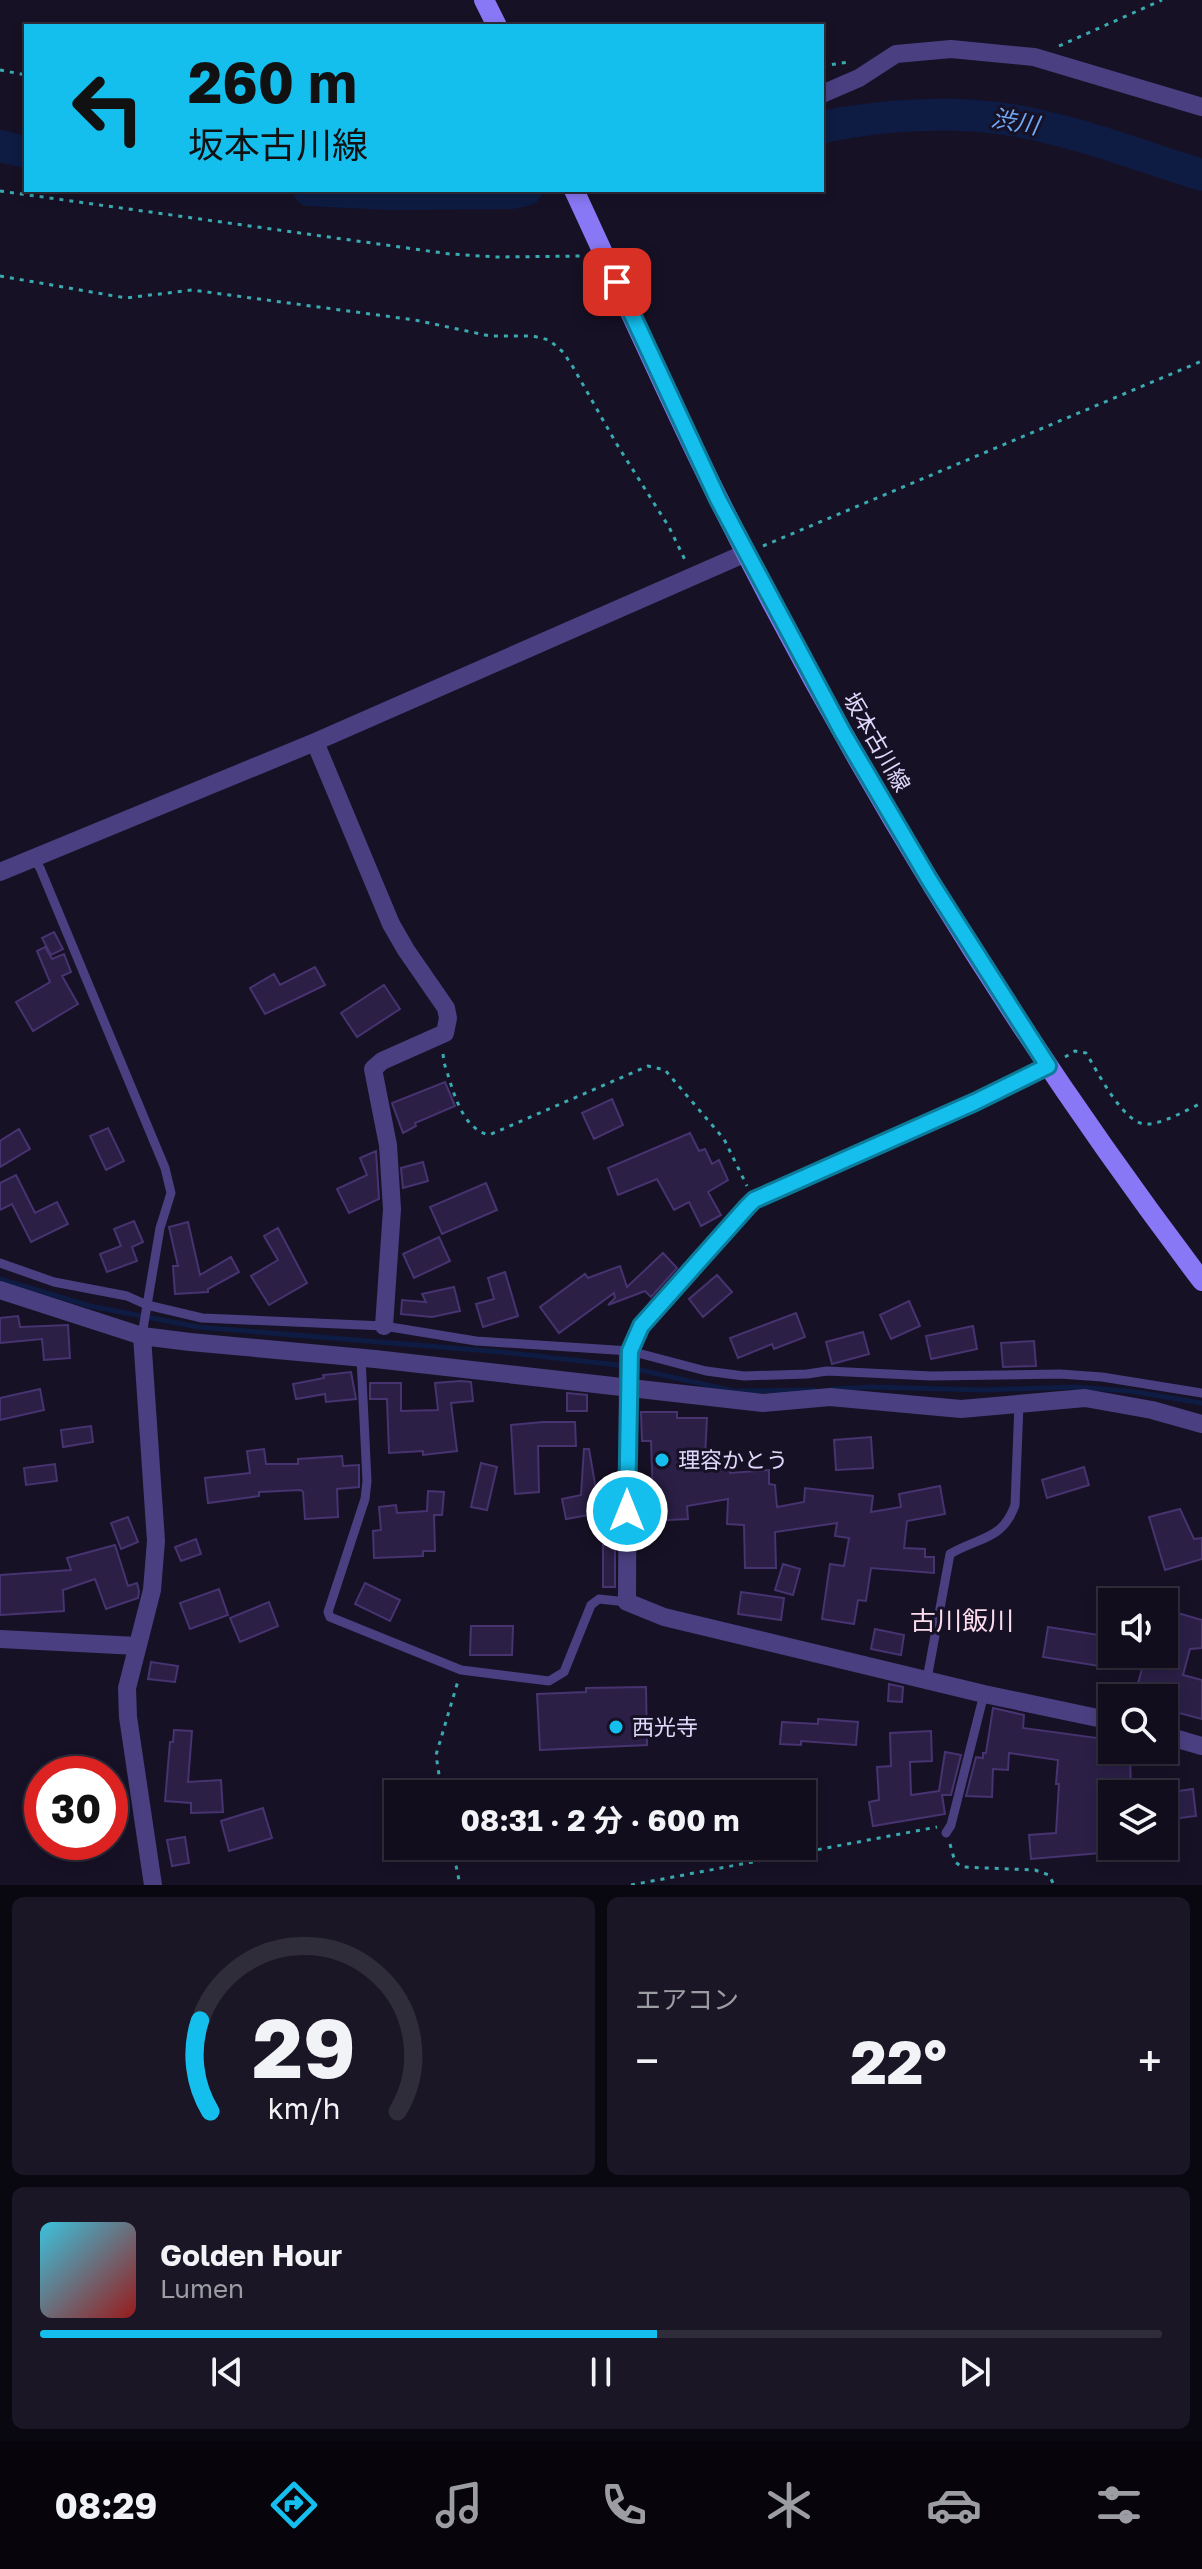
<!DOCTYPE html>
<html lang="ja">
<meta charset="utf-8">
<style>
body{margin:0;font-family:"Golos Text","Noto Sans JP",sans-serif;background:#1a1625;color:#f1f3f6;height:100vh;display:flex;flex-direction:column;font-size:30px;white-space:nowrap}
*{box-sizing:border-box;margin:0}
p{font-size:26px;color:#9c9ca3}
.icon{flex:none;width:44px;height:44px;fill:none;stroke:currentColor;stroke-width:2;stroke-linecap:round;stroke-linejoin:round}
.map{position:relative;height:1885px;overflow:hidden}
.details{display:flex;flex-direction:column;gap:12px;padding:12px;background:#09070f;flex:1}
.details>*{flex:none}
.top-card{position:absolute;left:24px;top:24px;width:800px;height:168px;border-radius:0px;box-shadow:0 4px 12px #0003,0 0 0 2px #302d3b;background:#14bfee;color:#111;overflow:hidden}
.tools{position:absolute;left:1098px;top:1588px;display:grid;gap:16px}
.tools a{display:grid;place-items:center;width:80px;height:80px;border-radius:0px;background:#110d1c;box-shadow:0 4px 12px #0003,0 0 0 2px #302d3b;font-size:40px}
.speed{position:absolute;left:24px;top:1756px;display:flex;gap:16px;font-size:40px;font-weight:700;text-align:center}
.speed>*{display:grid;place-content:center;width:104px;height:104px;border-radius:50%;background:#110d1c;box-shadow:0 4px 12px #0003,0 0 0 2px #302d3b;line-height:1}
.speed .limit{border:12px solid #d22;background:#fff;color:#111}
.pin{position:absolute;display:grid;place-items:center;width:68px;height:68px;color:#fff;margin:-34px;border-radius:16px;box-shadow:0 4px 12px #0006}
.me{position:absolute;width:88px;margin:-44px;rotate:0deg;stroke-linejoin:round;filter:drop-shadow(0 0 6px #0008)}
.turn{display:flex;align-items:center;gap:28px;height:168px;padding:0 32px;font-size:36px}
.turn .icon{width:104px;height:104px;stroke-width:2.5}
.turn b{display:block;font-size:56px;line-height:68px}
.big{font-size:60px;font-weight:700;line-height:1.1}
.details .tile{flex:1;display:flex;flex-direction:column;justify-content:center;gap:12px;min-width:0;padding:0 28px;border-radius:12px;background:#1a1625}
.details .dial{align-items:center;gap:0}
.dial svg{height:208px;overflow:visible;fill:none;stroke:#302d3b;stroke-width:7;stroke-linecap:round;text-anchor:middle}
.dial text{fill:#f1f3f6;stroke:none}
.song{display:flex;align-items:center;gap:24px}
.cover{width:96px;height:96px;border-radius:12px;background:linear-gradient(135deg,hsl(190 70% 55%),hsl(0 70% 35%))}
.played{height:8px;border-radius:4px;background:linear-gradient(90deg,#14bfee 55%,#302d3b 55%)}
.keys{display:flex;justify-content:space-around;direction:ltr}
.heat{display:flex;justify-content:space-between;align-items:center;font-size:44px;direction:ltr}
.details .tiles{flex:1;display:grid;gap:12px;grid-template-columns:1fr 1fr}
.tile:last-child{grid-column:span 2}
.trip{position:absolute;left:384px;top:1780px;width:432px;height:80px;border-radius:0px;background:#110d1c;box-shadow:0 4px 12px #0003,0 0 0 2px #302d3b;font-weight:700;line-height:80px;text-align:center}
.tab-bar{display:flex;height:128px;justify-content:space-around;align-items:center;background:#07050b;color:#9c9ca3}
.tab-bar .icon{width:56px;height:56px}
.tab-bar .on{color:#14bfee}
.tab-bar b{font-size:36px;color:#f1f3f6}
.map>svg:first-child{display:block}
</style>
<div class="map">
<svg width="1202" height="1885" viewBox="0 0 1202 1885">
<rect width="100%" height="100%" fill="#171126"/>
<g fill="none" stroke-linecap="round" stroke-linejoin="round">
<!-- stream -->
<path stroke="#0e1b42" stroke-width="5" d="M0,1279L90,1306L198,1327L501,1352L618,1365L734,1391L814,1390
M832,1389L871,1387L983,1390L1075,1387L1129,1391L1202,1403"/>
<!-- river -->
<path stroke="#0e1b42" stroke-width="32" d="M822,127C880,115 954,110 1012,120C1077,131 1140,156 1202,175
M0,146L26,152
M309,190L389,194L513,193L526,190"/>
</g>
<!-- building -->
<path fill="#2b1f46" stroke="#463370" stroke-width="2" d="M54,932L63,949L51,955L42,938Z
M45,947L52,959L64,954L71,972L62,976L78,1004L33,1031L16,1002L50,982L37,951Z
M315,967L325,985L265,1014L250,988L274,974L280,985Z
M384,985L400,1009L357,1037L341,1013Z
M445,1082L455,1106L415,1123L416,1126L403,1133L392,1103Z
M612,1099L623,1125L594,1139L582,1113Z
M108,1128L124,1161L106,1170L90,1136Z
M19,1129L30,1149L0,1167V1141Z
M690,1133L699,1151L705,1149L712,1164L719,1160L728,1180L708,1192L721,1215L701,1226L689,1202L674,1210L657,1179L618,1195L608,1168Z
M376,1151L379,1199L349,1213L337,1189L367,1175L360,1158Z
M423,1162L428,1181L403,1188L401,1168Z
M16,1175L35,1213L57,1202L68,1224L31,1242L12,1204L0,1210V1183Z
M486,1183L497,1210L442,1234L430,1207Z
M134,1221L143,1242L132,1247L137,1261L107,1272L100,1254L121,1246L114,1229Z
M188,1222L200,1275L231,1257L239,1272L208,1289V1292L175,1294L173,1266H178L169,1227Z
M278,1228L307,1283L269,1305L251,1276L278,1260L264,1236Z
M439,1237L450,1261L414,1278L403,1254Z
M663,1253L677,1268L651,1297L645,1291L608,1305L615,1298L614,1293L559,1333L540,1307L585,1274L588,1278L620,1266L627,1287Z
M505,1272L518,1316L483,1327L476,1304L494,1299L488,1278Z
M717,1275L732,1292L703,1317L689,1299Z
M454,1287L460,1311L432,1317L401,1314L402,1300L426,1302L422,1294Z
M909,1301L920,1326L891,1339L880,1315Z
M796,1313L805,1337L774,1349L772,1344L738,1358L730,1338Z
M18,1316L20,1327L68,1325L70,1358L44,1360L42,1339L0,1343V1318Z
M973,1326L977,1349L931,1359L926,1336Z
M863,1332L869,1354L832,1364L826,1342Z
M1034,1341L1036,1366L1003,1367L1001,1343Z
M351,1372L356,1399L326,1402L325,1394L296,1399L293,1384L324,1378L323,1375Z
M460,1381L471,1382L473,1401L451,1403L457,1451L423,1455V1451L389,1453L387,1399H370V1383H401V1411L438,1410L435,1383Z
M40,1389L44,1410L0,1420V1398Z
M567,1393L587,1395V1411H567Z
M641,1412H677V1418H707L705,1457L731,1458L730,1473L769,1470V1484L775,1485L777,1507L804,1502L805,1488L873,1496L871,1512L901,1507L899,1494L940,1486L945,1514L907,1521L904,1548L925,1549V1557H934V1573L871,1568L866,1601L858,1600L854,1624L822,1619L830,1564L844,1566L849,1538L835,1536L837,1523L775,1532L776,1568H745L744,1525L727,1524L728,1499L687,1506L688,1519L648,1521L646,1497H653L651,1441H642Z
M543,1422H575L576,1446H538L539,1492L515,1494L511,1425Z
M91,1426L93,1442L63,1447L61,1430Z
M871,1437L873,1468L836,1470L834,1440Z
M264,1449L266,1464H298V1459L342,1456L343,1466L359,1465V1487L337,1489L338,1517L305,1519L303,1492L301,1490L259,1492V1496L208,1503L205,1478L250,1473L247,1451Z
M584,1449H589L600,1513L566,1519L562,1499L581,1495Z
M481,1463L497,1467L487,1510L471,1507Z
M55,1464L57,1481L26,1485L24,1468Z
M1084,1467L1089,1485L1047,1498L1042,1480Z
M428,1491L444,1492L442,1515H434L435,1551H423V1556L374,1558L373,1531L381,1530L379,1507L396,1505L397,1513L427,1511Z
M1180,1509L1194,1539L1202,1538V1559L1165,1570L1149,1517Z
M128,1517L138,1542L121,1549L111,1523Z
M196,1539L201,1554L181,1561L175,1547Z
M115,1545L128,1586L137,1583L139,1591L138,1598L106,1609L95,1579L63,1590L64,1611L0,1615V1575L71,1570L67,1558Z
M603,1545H615V1587H603Z
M783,1564L800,1569L793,1595L775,1590Z
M365,1583L400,1600L390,1621L355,1604Z
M219,1589L228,1615L190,1629L180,1603Z
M741,1592L784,1598L781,1620L738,1614Z
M269,1602L278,1626L240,1642L230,1618Z
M1164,1609L1202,1620V1648L1190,1649L1183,1675L1202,1680V1719L1164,1709V1698H1134L1146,1654H1164Z
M471,1626H513L512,1655H470Z
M1048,1627L1112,1637V1668L1043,1657Z
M875,1629L904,1635L901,1655L871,1649Z
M151,1662L178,1666L175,1682L148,1679Z
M889,1684L903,1687L902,1702L888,1701Z
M646,1687L647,1745L540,1750L537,1694L586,1692V1688Z
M993,1708L1024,1715L1023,1728L1112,1740V1750H1130L1131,1794H1112V1852L1031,1859L1029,1835L1056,1833L1059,1784H1056L1058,1760L1009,1753L1008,1770L993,1769L992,1797L966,1796L976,1757L983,1758V1753H986Z
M818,1719L858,1722L856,1745L801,1741V1745L780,1744L782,1722L818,1724Z
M174,1730L192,1731L188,1782L221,1780L223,1812L191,1813V1803L165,1801L170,1742H173Z
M931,1731L932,1761L910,1762L911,1795L939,1791L945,1752L961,1755L951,1795H942L945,1814L873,1826L869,1802L879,1800L877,1767L891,1766L890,1733Z
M1193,1789L1196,1816L1164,1820V1793Z
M263,1808L272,1838L229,1851L221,1821Z
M185,1837L189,1863L172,1866L167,1840Z"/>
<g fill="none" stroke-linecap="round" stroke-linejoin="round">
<!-- path -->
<path stroke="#39aab0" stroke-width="3" stroke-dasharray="4 6" stroke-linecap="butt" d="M1059,46L1162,0
M822,66L849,62
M0,70L26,75
M0,191L450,254L497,257L584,256
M0,276L126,298L192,290L415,320L490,336H533L549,340L563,352L573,367L616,443L669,527L686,562
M763,546L1202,361
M443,1054L444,1063C453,1088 460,1128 489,1135L648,1066L665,1070L724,1139L747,1186
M1065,1057L1075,1051L1086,1053C1098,1072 1125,1128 1149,1124C1167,1122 1186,1110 1202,1103
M442,1794L436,1755L458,1681
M950,1844L955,1862L962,1867L1035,1870L1049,1875L1054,1885
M452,1846L460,1885
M631,1885L937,1827"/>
<!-- service -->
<path stroke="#4a4081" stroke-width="9" d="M33,858L40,868L165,1168L171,1193L160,1228L142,1335
M0,1263L54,1282L127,1296L147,1305L202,1318L384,1326L476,1341L630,1351L706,1371L744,1376L807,1374L827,1371L931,1376L1060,1374L1102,1377L1202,1393
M361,1358L367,1481L365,1499L328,1612L330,1617L461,1670L549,1681L564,1672L591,1605L599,1599L627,1602
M927,1679L950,1554C979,1537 1003,1540 1015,1505L1019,1404
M946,1833L951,1825L984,1694"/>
<!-- minor -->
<path stroke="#4a4081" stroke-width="18" d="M822,94L859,78L896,54L951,49L1034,57L1202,107
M315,742L391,924L406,950L446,1008L448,1018L445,1033L382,1061L373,1069L388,1145L392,1209L384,1326
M0,872L315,742L746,553
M1048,1066L975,1102L754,1200L641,1326L628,1356L627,1602L664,1617L984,1694L1112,1721
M0,1290L142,1336L190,1342L375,1359L763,1403L830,1397L961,1409L1085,1398L1152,1410L1202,1424
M142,1336L156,1541L152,1590L127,1688L128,1717L153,1885
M0,1639L137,1646
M1164,1735L1202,1746"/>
<!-- secondary -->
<path stroke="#8978f5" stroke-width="20" d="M484,0L497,26
M574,190C622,293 668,398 719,500C856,774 1017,1037 1202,1281"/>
</g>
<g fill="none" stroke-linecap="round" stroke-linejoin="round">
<defs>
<path id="route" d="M617,282L718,499L843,733L930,881L1048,1066L975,1102L754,1200L747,1207L641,1326L630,1351L627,1511"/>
</defs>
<!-- route casing -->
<use href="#route" stroke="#0d7c9b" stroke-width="20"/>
<!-- route -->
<use href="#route" stroke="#14bfee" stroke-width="14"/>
</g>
<!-- markers -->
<g fill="#14bfee" stroke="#171126" stroke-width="3">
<circle cx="662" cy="1460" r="8"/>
<circle cx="616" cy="1727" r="8"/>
</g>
<g text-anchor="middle" stroke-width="6" stroke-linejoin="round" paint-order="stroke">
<!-- street labels -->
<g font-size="22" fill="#e1d9fc" stroke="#171126">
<text transform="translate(877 742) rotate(60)" y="8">坂本古川線</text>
</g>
<!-- poi labels -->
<g font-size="22" fill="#e1d9fc" stroke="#171126" text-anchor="start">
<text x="678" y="1468">理容かとう</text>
<text x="632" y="1735">西光寺</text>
</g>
<!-- water labels -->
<g font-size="24" font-style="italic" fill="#6fa8f4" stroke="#171126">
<text transform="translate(1015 122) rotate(10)" y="8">渋川</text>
</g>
<!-- quarter labels -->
<g font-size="26" fill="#fcdbed" stroke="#171126">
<text x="962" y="1630">古川飯川</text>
</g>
</g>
</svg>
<div class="tools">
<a><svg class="icon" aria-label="sound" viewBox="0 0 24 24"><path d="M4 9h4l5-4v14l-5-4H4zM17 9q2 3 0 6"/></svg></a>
<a><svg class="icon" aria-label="search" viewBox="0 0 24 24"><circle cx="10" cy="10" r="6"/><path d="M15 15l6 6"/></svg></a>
<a><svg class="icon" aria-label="layers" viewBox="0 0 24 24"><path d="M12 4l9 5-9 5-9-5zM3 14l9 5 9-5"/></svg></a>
</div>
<div class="speed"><div class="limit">30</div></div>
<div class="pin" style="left:617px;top:282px;background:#d93025"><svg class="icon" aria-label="arrive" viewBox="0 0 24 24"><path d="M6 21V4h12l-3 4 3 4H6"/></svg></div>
<svg class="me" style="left:627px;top:1511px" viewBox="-20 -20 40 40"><circle r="17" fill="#14bfee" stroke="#fff" stroke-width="3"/><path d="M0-11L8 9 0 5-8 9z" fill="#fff"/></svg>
<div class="trip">08:31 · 2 分 · 600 m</div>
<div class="top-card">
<div class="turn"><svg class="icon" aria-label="left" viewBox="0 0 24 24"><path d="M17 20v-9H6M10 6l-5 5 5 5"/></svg><div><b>260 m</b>坂本古川線</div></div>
</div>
</div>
<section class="details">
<div class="tiles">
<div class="tile dial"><svg viewBox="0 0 100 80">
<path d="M14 69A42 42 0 1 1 86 69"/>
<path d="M14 69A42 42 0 0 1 10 34" stroke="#14bfee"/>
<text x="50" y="56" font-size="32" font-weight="700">29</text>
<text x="50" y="72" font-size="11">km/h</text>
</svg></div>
<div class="tile"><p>エアコン</p>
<div class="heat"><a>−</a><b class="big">22°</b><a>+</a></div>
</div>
<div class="tile">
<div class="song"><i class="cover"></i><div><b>Golden Hour</b><p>Lumen</p></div></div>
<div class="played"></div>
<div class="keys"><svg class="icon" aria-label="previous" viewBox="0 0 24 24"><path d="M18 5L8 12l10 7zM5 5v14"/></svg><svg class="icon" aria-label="pause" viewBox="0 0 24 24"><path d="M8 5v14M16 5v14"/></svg><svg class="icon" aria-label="next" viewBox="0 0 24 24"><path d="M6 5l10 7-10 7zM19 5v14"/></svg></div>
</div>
</div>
</section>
<nav class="tab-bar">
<b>08:29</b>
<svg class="icon on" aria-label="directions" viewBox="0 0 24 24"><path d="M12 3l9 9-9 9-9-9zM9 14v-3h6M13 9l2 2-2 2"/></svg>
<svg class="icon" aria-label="music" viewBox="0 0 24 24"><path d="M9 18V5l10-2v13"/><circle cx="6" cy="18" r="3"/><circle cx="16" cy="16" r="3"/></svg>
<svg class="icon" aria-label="phone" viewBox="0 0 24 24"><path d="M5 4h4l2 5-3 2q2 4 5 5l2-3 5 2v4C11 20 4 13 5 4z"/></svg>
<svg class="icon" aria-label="climate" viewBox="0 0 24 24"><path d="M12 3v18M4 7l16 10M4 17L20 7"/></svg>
<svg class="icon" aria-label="car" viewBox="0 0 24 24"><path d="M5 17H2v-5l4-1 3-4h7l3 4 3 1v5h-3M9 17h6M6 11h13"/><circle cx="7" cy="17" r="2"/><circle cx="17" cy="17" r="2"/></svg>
<svg class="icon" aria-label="filters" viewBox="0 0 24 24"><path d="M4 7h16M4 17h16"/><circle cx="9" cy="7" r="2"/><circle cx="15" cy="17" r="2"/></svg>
</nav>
